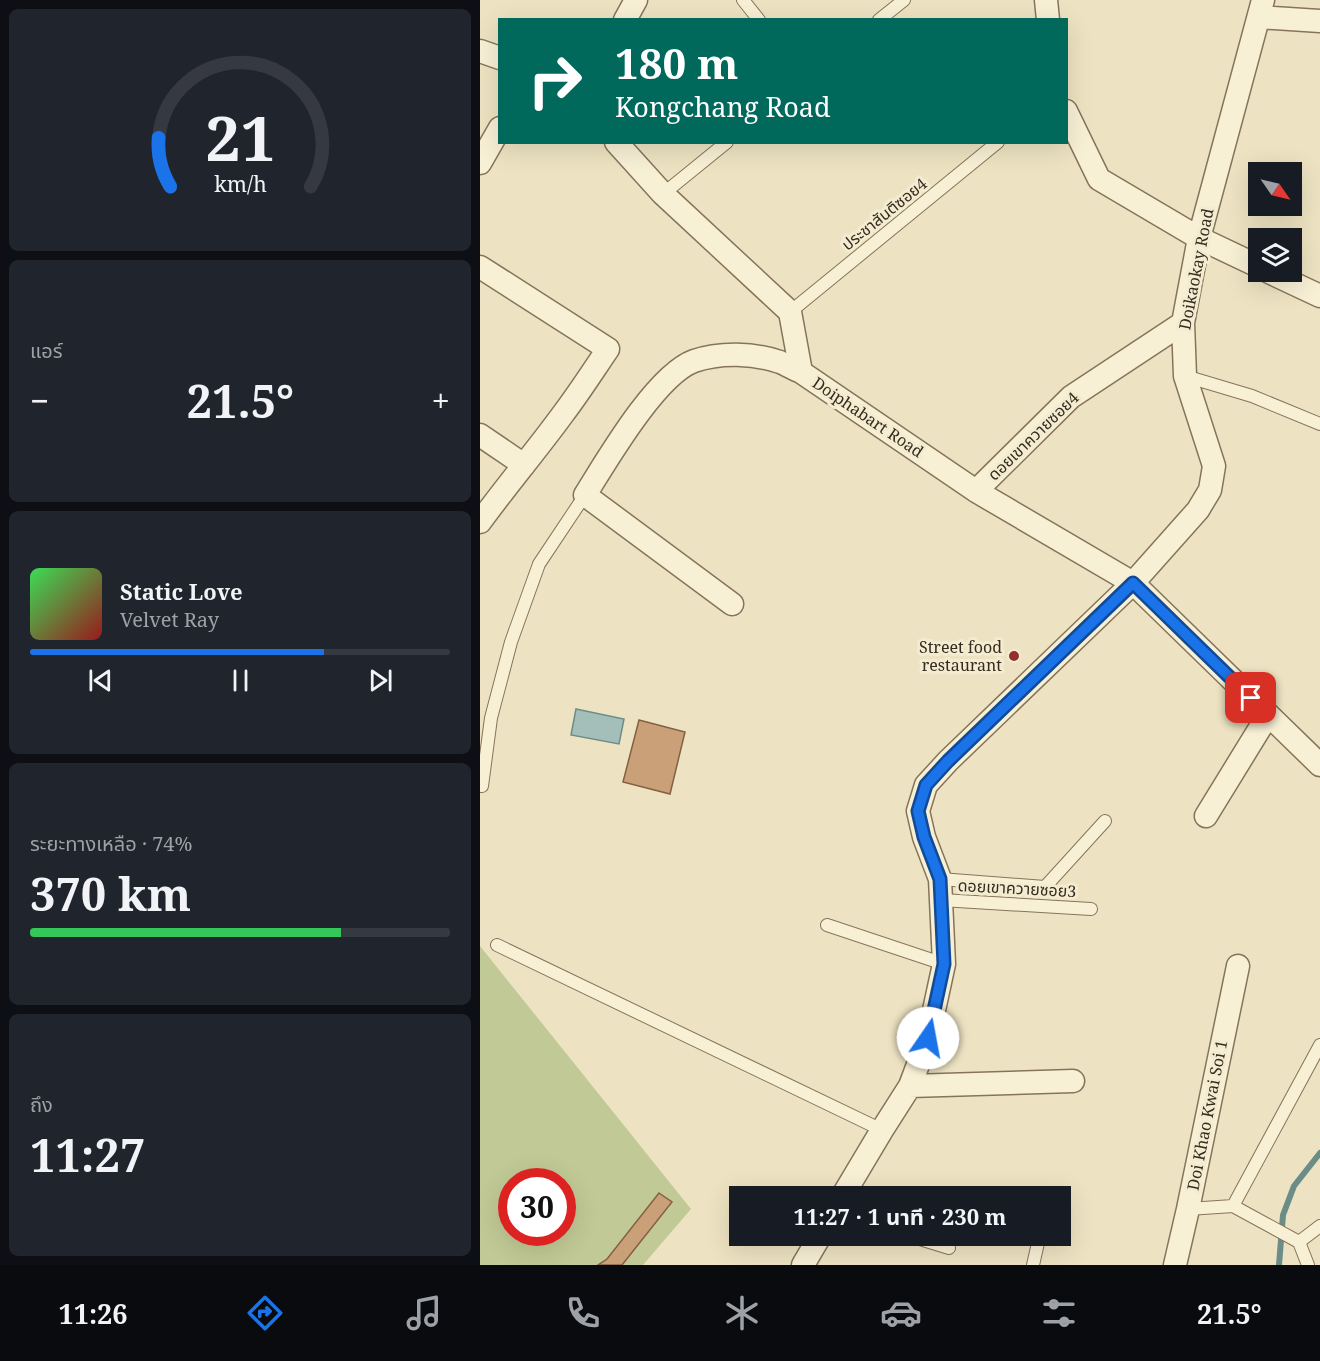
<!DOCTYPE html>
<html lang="th">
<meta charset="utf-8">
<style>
body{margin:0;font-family:"Noto Serif","Noto Sans Thai",serif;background:#20242c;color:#f1f3f6;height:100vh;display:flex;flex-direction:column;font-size:22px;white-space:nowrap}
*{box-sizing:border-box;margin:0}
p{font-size:20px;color:#9ea1a6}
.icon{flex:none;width:33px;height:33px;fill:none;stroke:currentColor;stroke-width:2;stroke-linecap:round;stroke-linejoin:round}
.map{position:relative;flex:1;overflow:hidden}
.panel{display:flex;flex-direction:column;gap:9px;padding:9px;background:#0d0f14;width:480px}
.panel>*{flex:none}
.top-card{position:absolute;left:18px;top:18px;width:570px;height:126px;border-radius:0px;box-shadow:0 6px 24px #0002;background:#00695c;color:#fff;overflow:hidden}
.needle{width:39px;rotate:124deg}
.buttons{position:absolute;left:768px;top:162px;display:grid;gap:12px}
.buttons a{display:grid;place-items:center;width:54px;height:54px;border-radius:0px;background:#171b24;box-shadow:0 6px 24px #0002;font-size:30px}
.speed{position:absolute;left:18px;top:1168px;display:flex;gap:12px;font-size:30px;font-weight:700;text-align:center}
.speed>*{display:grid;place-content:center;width:78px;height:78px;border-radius:50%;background:#171b24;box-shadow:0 6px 24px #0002;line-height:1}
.speed .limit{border:9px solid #d22;background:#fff;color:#111}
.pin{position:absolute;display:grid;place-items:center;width:51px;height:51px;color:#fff;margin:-26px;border-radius:12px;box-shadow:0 3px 9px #0006}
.me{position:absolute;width:66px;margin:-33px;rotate:12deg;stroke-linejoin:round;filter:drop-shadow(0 0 4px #0008)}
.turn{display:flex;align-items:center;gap:21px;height:126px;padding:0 18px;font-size:27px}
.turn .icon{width:78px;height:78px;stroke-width:2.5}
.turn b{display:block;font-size:42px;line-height:51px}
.big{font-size:45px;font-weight:700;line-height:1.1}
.panel .widget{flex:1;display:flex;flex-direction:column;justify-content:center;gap:9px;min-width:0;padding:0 21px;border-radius:9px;background:#20242c}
.panel .dial{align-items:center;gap:0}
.dial svg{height:156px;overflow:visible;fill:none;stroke:#363941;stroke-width:7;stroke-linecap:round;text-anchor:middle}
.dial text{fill:#f1f3f6;stroke:none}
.song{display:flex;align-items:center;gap:18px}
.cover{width:72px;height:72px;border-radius:9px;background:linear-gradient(135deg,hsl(130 70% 55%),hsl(0 70% 35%))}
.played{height:6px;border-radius:3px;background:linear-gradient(90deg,#1a73e8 70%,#363941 70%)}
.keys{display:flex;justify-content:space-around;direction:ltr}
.heat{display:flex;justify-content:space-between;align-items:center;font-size:33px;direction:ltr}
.charge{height:9px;border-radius:4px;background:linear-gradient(90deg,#34c759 74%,#363941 0)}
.trip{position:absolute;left:249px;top:1186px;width:342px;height:60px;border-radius:0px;background:#171b24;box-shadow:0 6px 24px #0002;font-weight:700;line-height:60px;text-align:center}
.dock{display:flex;height:96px;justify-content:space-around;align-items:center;background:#090b0e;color:#9ea1a6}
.dock .icon{width:42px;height:42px}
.dock .current{color:#1a73e8}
.dock b{font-size:27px;color:#f1f3f6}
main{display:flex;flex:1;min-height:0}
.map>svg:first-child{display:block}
</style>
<main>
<section class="panel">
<div class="widget dial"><svg viewBox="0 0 100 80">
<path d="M14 69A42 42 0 1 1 86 69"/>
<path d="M14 69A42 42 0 0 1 8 44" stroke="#1a73e8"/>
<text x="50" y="56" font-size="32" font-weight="700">21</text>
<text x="50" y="72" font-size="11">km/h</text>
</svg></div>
<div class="widget"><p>แอร์</p>
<div class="heat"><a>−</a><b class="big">21.5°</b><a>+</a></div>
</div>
<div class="widget">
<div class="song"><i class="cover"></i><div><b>Static Love</b><p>Velvet Ray</p></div></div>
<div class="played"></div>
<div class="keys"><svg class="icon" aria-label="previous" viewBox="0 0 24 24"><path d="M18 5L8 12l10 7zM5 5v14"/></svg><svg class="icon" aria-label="pause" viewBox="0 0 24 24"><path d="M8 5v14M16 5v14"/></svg><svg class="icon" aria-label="next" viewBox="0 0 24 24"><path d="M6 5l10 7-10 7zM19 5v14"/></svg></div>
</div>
<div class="widget"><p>ระยะทางเหลือ · 74%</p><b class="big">370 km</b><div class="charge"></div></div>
<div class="widget"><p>ถึง</p><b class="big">11:27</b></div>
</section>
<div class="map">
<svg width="840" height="1265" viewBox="0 0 840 1265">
<rect width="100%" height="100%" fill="#ede3c2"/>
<!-- green -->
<path fill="#c1ca96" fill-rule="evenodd" d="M0,946L211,1209L163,1265H0ZM32,1182H82V1233H32Z"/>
<!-- water -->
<path fill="#a4bfb9" stroke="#6c8d87" stroke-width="1.5" d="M96,709L144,719L139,744L91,735Z"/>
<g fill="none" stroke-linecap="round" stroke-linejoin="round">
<!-- stream -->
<path stroke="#6c8d87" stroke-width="6" d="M799,1265L803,1215L814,1186L840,1153"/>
</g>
<!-- building -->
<path fill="#caa079" stroke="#846040" stroke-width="1.5" d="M159,720L205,732L190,794L143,782Z
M179,1193L192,1202L142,1265H118L127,1259Z"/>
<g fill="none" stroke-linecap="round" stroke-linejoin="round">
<defs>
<path id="service" d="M263,0L279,20
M399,20L424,0
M183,194L247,142
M310,312L518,142
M705,376L772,396L840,424
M2,786L11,718L31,642L59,564L105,495
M460,879L565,887L625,821
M461,900L611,909
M347,925L464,964
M17,945L402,1130
M753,1206L840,1045
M708,1209L753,1206L819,1242L828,1265
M430,1236L469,1248
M819,1242L840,1226
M553,1265L558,1243"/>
<path id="minor" d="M566,0L568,20
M779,17L840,21
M145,20L156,0
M0,51L20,58
M586,111L619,179L719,238L778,266
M136,142L183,194L310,312L321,372L496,491L653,583L840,765
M0,163L20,128
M0,267L128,349C113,371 99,393 83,414C56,451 27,485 0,522
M789,272L840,296
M0,435L44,465
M496,491L591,397L703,323
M252,604L105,495C127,460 176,375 214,361C240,352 274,353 300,362C307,365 314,369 321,372
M726,816L788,715
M430,1086L593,1081
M362,1197L402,1130L430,1086L448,1038L464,964L460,879L444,837L438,811L446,785L468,761L653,583L718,510L730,490L734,466L705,376L703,323L719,238L783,0
M323,1265L340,1236
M695,1265L708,1209L758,966"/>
</defs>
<!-- service casing -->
<use href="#service" stroke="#86745a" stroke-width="14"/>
<!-- minor casing -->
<use href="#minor" stroke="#86745a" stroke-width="25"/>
<!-- service -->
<use href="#service" stroke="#f8f0d5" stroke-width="12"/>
<!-- minor -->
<use href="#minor" stroke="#f8f0d5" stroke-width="22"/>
</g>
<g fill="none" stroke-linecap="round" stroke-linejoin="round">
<defs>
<path id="route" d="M448,1038L464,964L460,879L444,837L438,811L446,785L468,761L653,583L771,698"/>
</defs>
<!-- route casing -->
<use href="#route" stroke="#114b97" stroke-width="15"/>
<!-- route -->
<use href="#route" stroke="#1a73e8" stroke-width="10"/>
</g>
<!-- markers -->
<circle fill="#93322c" stroke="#f4ecd1" stroke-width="2" cx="534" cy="656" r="6"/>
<g text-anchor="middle" stroke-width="6" stroke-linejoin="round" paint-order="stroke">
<!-- street labels -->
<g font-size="16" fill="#362b1e" stroke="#f4ecd1">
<text transform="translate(404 214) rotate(-39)" y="6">ประชาสันติซอย4</text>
<text transform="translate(716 269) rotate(-79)" y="6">Doikaokay Road</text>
<text transform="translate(388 417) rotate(34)" y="6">Doiphabart Road</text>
<text transform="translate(553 436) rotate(-44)" y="6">ดอยเขาควายซอย4</text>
<text transform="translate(537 888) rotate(3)" y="6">ดอยเขาควายซอย3</text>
<text transform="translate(727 1115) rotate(-79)" y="6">Doi Khao Kwai Soi 1</text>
</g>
<!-- poi labels -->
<g font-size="16" fill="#362b1e" stroke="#f4ecd1" text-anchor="end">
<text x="522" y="653">Street food<tspan x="522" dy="18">restaurant</tspan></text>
</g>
</g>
</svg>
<div class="buttons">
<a><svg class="needle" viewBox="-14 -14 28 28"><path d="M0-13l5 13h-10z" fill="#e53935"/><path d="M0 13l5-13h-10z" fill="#9ea1a6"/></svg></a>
<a><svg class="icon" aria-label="layers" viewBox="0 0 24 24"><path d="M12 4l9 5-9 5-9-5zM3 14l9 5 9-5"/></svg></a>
</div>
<div class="speed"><div class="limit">30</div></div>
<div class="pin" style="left:771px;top:698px;background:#d93025"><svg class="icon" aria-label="arrive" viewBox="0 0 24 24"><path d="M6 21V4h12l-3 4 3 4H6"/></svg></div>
<svg class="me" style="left:448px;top:1038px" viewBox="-20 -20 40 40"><circle r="19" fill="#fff"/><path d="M0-13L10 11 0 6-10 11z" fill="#1a73e8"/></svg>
<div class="trip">11:27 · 1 นาที · 230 m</div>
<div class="top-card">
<div class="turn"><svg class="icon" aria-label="right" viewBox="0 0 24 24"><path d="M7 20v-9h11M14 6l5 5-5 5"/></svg><div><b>180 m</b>Kongchang Road</div></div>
</div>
</div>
</main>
<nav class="dock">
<b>11:26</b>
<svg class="icon current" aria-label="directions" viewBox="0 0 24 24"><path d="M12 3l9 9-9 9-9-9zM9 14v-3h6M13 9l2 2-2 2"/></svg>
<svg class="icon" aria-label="music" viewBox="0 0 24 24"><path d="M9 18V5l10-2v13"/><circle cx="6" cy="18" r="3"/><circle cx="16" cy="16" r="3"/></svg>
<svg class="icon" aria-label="phone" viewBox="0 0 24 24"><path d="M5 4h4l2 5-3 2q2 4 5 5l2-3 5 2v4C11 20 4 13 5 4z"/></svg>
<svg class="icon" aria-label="climate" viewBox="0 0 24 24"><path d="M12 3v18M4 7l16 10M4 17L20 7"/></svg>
<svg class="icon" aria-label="car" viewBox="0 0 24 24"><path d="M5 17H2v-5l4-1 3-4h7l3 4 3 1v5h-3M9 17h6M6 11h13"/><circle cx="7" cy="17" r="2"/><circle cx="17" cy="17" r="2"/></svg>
<svg class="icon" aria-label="filters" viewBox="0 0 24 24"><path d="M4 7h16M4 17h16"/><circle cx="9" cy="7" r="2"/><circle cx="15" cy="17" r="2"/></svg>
<b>21.5°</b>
</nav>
